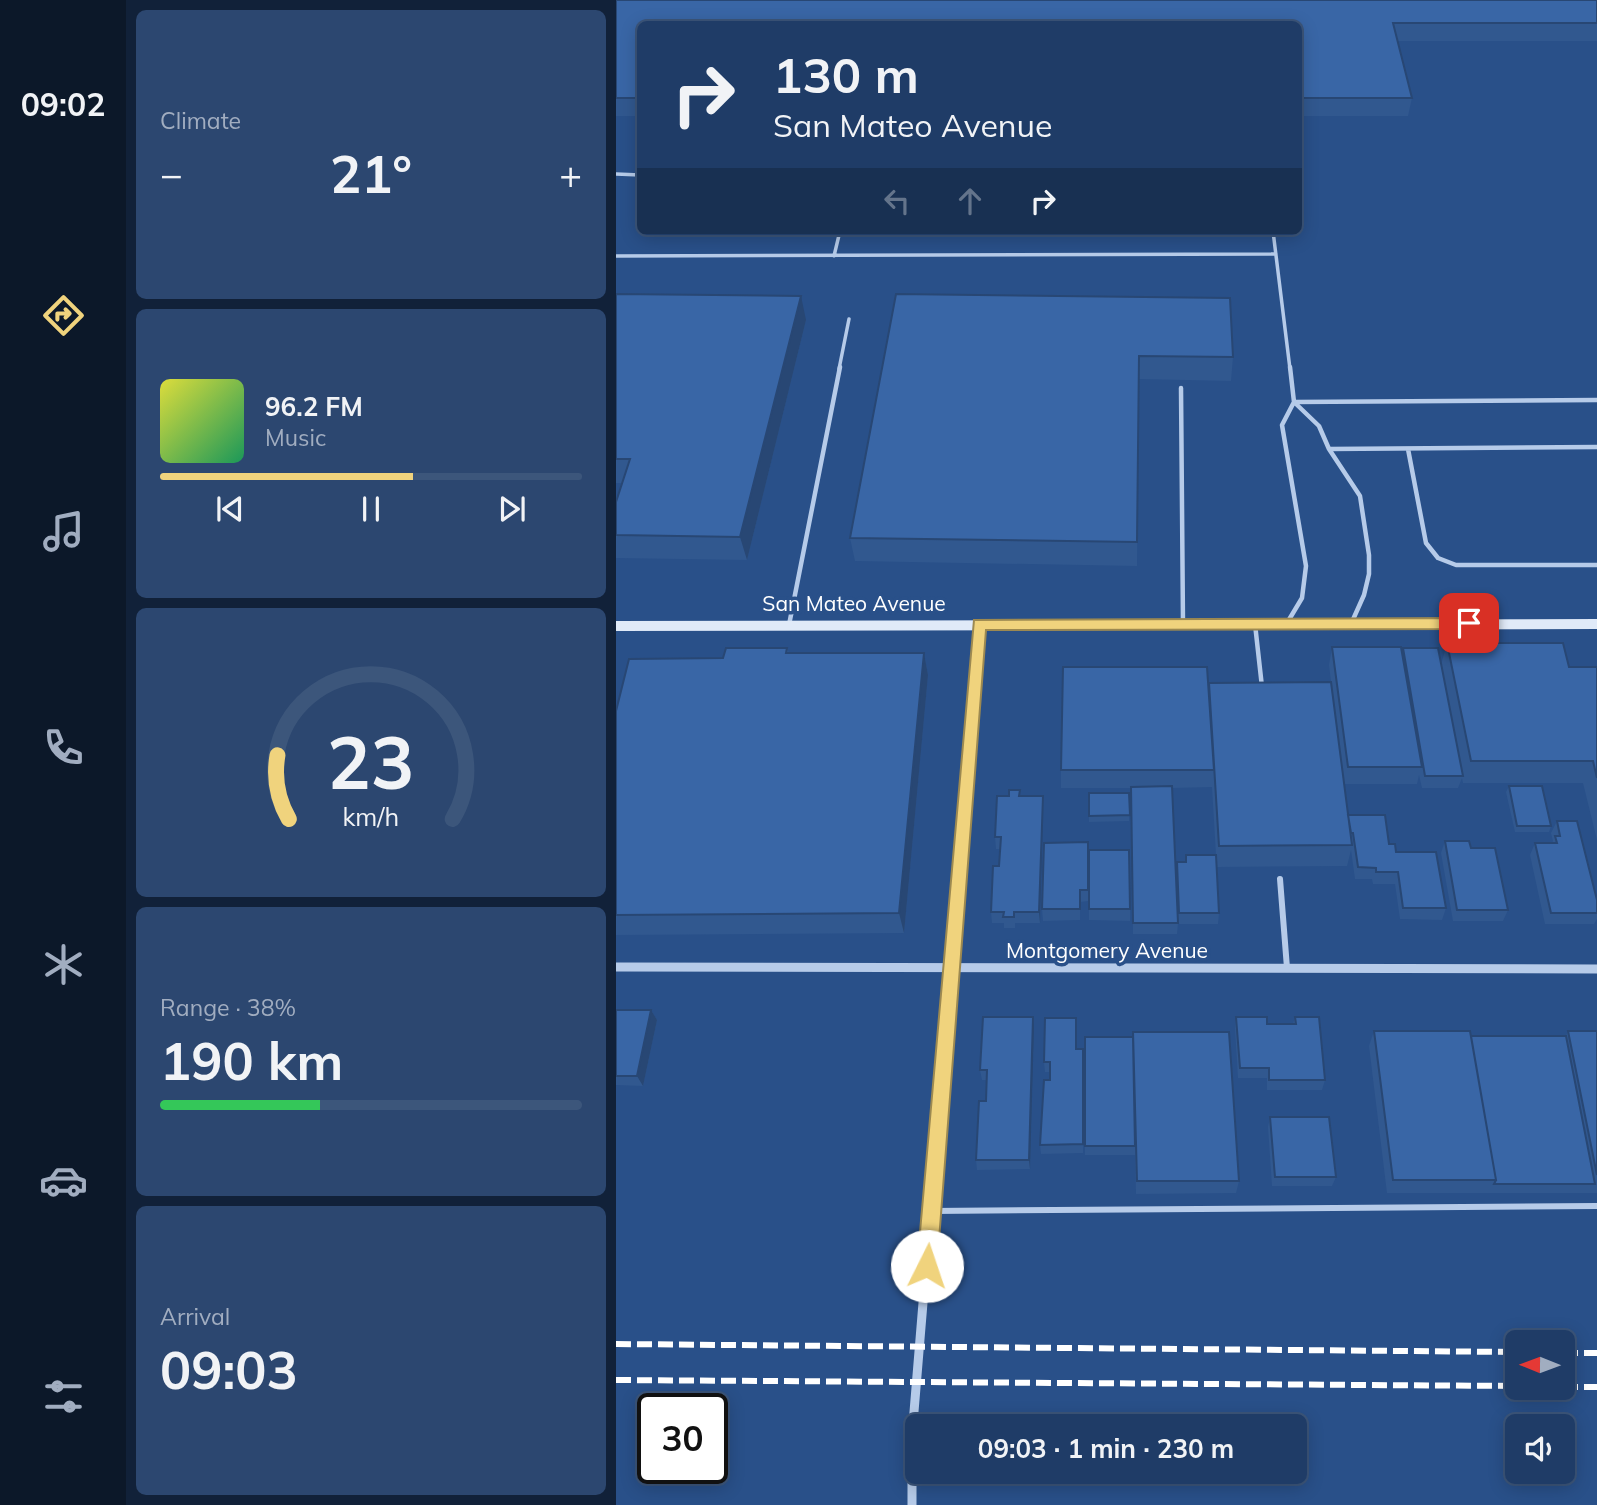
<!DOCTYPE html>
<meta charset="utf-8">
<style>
body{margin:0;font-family:Mulish,sans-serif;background:#2c4770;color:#f1f3f6;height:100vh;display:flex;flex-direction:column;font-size:26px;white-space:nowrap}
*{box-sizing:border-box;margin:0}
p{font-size:23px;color:#a1adc0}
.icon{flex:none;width:38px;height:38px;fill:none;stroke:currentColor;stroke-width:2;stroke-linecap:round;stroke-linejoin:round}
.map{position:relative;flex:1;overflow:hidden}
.panel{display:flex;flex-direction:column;gap:10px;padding:10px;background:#112139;width:490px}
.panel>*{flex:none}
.hud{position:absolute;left:21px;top:21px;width:665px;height:214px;border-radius:10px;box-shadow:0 4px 18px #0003,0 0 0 2px #3c567b;background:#1f3c67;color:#f1f3f6;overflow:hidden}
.needle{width:46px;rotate:271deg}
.fabs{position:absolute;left:889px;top:1330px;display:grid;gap:14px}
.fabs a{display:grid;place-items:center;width:70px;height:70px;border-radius:10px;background:#1f3c67;box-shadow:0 4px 18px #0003,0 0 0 2px #3c567b;font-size:35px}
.speed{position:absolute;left:21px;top:1393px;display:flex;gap:14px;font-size:35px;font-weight:700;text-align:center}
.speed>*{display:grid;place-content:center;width:91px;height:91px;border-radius:50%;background:#1f3c67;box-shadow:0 4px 18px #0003,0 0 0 2px #3c567b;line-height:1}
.speed .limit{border:4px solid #111;border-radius:10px;background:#fff;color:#111}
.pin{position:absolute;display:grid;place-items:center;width:60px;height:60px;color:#fff;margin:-30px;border-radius:14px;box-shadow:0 4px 10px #0006}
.me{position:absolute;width:77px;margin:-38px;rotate:4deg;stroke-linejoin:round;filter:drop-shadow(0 0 5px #0008)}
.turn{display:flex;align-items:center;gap:24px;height:147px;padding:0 21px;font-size:32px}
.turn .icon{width:91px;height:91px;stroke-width:2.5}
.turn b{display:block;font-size:49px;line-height:60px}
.lanes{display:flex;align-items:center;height:66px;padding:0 21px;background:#0003;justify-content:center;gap:35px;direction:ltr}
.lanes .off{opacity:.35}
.big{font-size:52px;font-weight:700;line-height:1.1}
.panel .widget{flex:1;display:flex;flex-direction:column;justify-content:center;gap:10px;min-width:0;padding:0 24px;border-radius:10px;background:#2c4770}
.panel .dial{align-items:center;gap:0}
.dial svg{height:182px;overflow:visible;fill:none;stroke:#3c567b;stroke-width:7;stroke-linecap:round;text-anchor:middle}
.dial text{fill:#f1f3f6;stroke:none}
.song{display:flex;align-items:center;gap:21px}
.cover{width:84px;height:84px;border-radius:10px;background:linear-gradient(135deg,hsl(60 70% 55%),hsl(150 70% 35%))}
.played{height:7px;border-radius:4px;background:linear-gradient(90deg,#f0d37d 60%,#3c567b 60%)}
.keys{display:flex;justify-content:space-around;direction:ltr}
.heat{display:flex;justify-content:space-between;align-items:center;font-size:38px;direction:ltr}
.charge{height:10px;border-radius:5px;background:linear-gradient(90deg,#34c759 38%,#3c567b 0)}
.trip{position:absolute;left:289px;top:1414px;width:402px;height:70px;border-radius:10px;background:#1f3c67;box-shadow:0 4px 18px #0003,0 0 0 2px #3c567b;font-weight:700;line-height:70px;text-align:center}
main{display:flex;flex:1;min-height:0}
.tabs{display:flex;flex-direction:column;width:126px;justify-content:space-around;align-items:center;background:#0c1829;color:#a1adc0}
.tabs .icon{width:49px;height:49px}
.tabs .on{color:#f0d37d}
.tabs b{font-size:32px;color:#f1f3f6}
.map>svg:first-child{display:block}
</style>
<main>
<nav class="tabs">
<b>09:02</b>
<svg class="icon on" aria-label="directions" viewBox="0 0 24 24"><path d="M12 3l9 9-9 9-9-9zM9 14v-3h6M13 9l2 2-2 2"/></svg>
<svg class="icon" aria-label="music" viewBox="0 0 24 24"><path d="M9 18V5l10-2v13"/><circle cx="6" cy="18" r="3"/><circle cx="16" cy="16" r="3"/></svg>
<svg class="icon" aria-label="phone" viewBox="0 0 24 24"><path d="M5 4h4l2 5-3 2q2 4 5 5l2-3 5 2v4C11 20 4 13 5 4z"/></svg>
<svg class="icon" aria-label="climate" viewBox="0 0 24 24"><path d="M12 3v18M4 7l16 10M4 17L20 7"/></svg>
<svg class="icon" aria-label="car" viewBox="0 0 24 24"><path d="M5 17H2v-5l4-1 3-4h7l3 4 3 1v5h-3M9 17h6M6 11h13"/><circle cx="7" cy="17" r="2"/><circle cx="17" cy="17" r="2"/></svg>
<svg class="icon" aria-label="filters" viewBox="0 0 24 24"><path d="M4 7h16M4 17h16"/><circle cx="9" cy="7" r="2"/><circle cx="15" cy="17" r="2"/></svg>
</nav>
<section class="panel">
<div class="widget"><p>Climate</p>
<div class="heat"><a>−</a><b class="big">21°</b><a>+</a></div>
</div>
<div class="widget">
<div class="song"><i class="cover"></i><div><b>96.2 FM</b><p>Music</p></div></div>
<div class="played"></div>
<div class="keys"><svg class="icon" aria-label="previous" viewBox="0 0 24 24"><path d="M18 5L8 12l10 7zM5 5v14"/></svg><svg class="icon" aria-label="pause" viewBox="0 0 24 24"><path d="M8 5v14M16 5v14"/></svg><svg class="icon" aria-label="next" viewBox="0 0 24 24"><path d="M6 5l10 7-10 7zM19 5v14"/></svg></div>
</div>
<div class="widget dial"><svg viewBox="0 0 100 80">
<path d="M14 69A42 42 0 1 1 86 69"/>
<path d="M14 69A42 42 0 0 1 9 41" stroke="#f0d37d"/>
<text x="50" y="56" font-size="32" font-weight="700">23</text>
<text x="50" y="72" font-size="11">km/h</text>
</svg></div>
<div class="widget"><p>Range · 38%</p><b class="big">190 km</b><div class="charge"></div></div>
<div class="widget"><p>Arrival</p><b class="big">09:03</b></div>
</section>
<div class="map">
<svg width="981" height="1505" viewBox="0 0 981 1505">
<rect width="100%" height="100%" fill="#295089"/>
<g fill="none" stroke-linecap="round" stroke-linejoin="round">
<!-- lane-far2 -->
<path stroke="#b6cbe9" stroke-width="3.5" d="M0,174L24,175
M657,231L674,369
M0,256L660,254
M218,256L224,231
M223,369L233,319"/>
<!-- lane-far1 -->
<path stroke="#b6cbe9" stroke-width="4.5" d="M565,388L567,624
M678,402L981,400
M678,402L703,426L713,449L744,496L753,555V574L748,595L735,624
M713,449L981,447
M792,449L810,543L822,558L840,565H981
M671,623L686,598L690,566L666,425L678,402L674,367
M639,624L646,687
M173,625L224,367"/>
<!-- lane -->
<path stroke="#b6cbe9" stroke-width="6" d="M664,879L671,968
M315,1211L981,1206"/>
<!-- street-far1 -->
<path stroke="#b6cbe9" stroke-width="6" d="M344,857L363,624"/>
<!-- street -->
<path stroke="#b6cbe9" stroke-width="9" d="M0,967L981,969
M296,1505V1436L344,855"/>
<!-- secondary -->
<path fill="#e0eaf8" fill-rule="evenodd" d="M981,619V629L0,631V621Z"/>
<!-- rail -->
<path stroke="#fff" stroke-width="6" stroke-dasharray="15 6" stroke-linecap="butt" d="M0,1344L901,1352
M947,1353H981
M0,1380L901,1386
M947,1387H981"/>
</g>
<!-- wall -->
<path fill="#31588f" d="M0,0H981V41H781L796,98L792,116H682V24H24V116H0Z
M0,294L190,320L131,560L0,558V502L6,483H0Z
M280,294L617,357L615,381L523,379L521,566L239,561L234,538Z
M831,643L953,667H981V840L967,783H847L846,778L842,788H806L803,775L801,784H728L732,815L773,844L780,852L830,908L826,920L784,919L779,884H757L756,879H739L735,850L731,866L601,867L603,913L602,924H562L560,874L561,862H570V855H600L596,787L556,788L562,923L561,934H517L515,788H445V770L593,687L715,682L713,665L716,647L786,652L787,648L825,665Z
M171,648L173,653H308L312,675L288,933L0,935V711L107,658Z
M893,786L935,826L933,832H899L890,792Z
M473,793H513V821L473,822Z
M393,796H427V808L424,923H399V928H388V923H376L375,912L383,866L384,849H380L379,837Z
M941,821L981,900V919L978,924H929L914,855L919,843H936L937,841L935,833Z
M829,841L892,910L887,921H837L825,853Z
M472,842V901L464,902V920L427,921L426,909Z
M473,850L514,909V921L473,920Z
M0,1010H35L41,1020L27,1086L0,1085Z
M417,1017L418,1027L414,1169L361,1170L360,1160L370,1101V1080H366L364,1070Z
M620,1017L651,1024H677L679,1017L709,1080L706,1090H651V1078H622L619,1028Z
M758,1031L855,1036H950L952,1031H981V1193H771L753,1046Z
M469,1037L623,1181L620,1193L520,1194L519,1149V1155H469Z
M460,1049H467V1153L425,1154L424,1145L434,1080V1072H429L428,1062Z
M654,1117L720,1177L716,1186H656L652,1127Z"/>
<!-- shaded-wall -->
<path fill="#284774" d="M185,296L190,320L131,560L124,537Z
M308,653L312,675L288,933L283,913Z
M427,796V808L424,923L423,912Z
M35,1010L41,1020L27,1086L21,1076Z
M417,1017L418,1027L414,1169L413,1160Z"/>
<!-- building -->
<path fill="#3966a6" stroke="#284774" stroke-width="2" d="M0,0H981V23H777L796,98H682V24H24V98H0Z
M0,294L185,296L124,537L0,535V502L14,459H0Z
M280,294L614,298L617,357L523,356L521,542L234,538Z
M831,643H947L953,667H981V778L977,761H855Z
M716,647H785L806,767H732Z
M110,648H171L170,653H308L283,913L0,915V711L13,659L107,658Z
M787,648H822L847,776H809Z
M447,667H591L598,770H445Z
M715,682L736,845L603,846L593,683Z
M556,786L562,923H517L515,787Z
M893,786H926L935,826H901Z
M393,790H404L403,796H427L423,912H398V917H387L388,912H375L377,866H383L385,837H379L381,796H393Z
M473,793H513L514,815L473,816Z
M732,815H769L773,844H779L780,852H820L830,908H787L782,872H760V868L742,867L737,833H735Z
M941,821H961L981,900V913H935L919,843H941L939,836H944Z
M829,841H853L855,848H879L892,910H841Z
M472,842V890H464V909H426L428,843Z
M473,850H513L514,909H473Z
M570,855H600L603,913H563L561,862H570Z
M0,1010H35L21,1076H0Z
M367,1017H417L413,1160H360L363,1101H370L371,1070H364Z
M620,1017H651V1024H680L679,1017H703L709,1080H653V1068H624Z
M429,1018H460V1049H467V1144L424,1145L428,1080H434V1062H428Z
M758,1031H854L880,1180H777Z
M952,1031H981V1175Z
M517,1032H613L623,1181H521Z
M855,1036H950L979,1184H878L880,1180Z
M469,1037H517L519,1146H469Z
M654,1117H713L720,1177H659Z"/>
<!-- route -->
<path fill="#f0d37d" stroke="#9c8951" stroke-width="2" d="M853,618L861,623L853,629L370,630L321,1266L318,1273L311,1276L304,1273L301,1266L358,620Z"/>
<g text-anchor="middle" stroke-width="7" stroke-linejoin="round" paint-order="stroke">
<!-- street labels -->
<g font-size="21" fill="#fff" stroke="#295089">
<text x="238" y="611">San Mateo Avenue</text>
<text x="491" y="958">Montgomery Avenue</text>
</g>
</g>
</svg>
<div class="fabs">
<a><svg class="needle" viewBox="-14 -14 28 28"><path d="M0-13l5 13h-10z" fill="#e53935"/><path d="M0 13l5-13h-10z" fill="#a1adc0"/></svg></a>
<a><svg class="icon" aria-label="sound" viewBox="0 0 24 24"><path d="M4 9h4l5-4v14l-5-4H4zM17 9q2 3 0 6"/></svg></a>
</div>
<div class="speed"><div class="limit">30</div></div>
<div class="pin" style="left:853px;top:623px;background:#d93025"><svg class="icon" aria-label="arrive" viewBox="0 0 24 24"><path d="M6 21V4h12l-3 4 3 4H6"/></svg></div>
<svg class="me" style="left:311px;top:1266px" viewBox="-20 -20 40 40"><circle r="19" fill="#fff"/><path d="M0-13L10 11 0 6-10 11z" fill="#f0d37d"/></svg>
<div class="trip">09:03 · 1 min · 230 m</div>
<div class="hud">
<div class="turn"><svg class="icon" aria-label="right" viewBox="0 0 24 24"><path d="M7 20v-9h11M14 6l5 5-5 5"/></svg><div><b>130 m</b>San Mateo Avenue</div></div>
<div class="lanes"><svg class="icon off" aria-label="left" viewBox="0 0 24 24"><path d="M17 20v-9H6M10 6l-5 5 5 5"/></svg><svg class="icon off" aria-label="ahead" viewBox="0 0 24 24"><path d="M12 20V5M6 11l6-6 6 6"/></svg><svg class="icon" aria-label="right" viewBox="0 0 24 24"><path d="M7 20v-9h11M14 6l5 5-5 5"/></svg></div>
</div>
</div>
</main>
